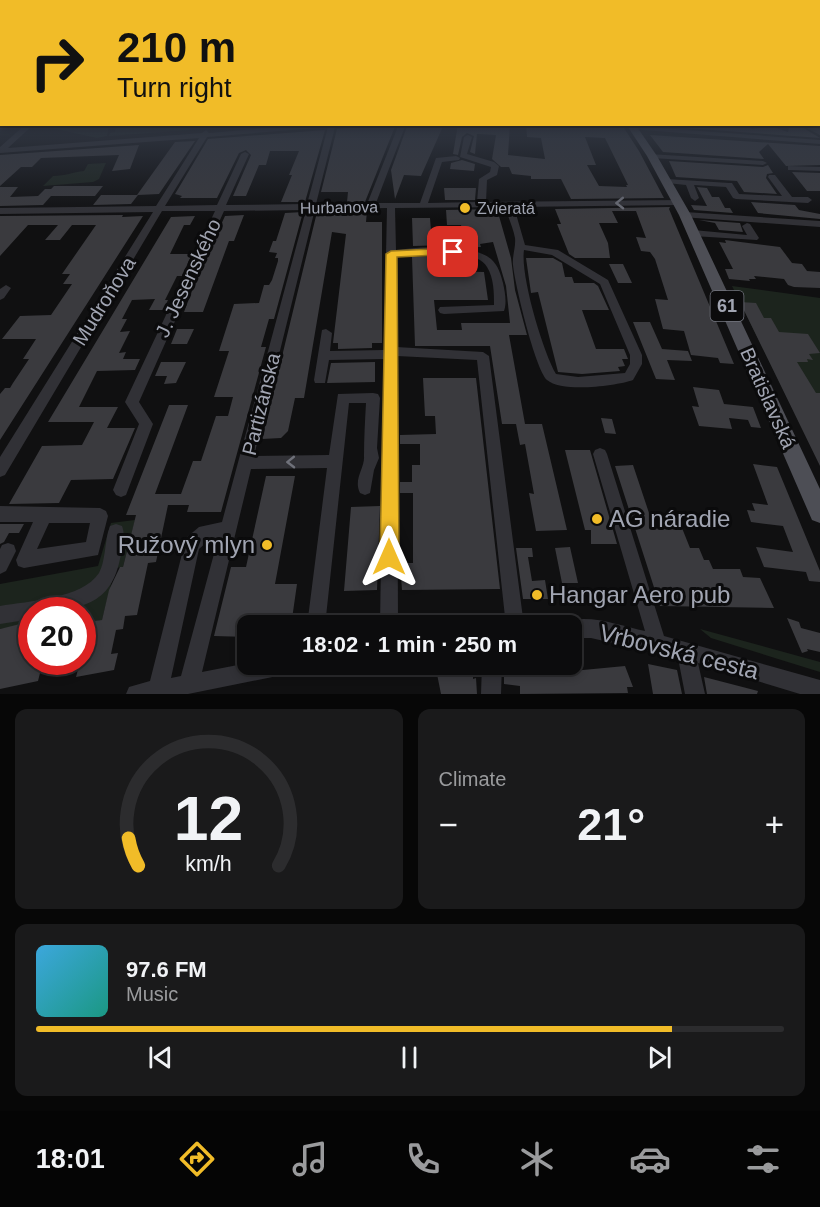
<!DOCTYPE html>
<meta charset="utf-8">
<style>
body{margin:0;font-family:Helvetica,sans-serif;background:#1a1a1b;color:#f1f3f6;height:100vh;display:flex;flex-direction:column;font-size:22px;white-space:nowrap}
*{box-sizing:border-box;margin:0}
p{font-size:20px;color:#9a9b9d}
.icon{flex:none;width:33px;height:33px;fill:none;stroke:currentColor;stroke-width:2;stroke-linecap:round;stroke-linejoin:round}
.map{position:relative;height:694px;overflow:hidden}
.panel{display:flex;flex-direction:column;gap:15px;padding:15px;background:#070707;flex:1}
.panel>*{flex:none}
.banner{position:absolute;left:0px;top:0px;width:820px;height:126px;box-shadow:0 3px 9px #0003,0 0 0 2px #2c2c2e;background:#f1bc28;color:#111;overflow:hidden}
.speed{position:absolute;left:18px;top:597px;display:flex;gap:12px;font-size:30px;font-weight:700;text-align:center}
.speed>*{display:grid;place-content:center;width:78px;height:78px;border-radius:50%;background:#0c0c0d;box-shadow:0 3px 9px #0003,0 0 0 2px #2c2c2e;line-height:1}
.speed .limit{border:9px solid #d22;background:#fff;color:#111}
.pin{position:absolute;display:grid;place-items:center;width:51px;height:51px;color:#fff;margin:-26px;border-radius:12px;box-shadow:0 3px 9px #0006}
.me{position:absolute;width:66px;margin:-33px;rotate:0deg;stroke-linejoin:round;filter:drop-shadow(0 0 4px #0008)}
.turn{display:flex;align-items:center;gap:21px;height:126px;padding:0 18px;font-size:27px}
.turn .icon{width:78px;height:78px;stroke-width:2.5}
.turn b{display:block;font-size:42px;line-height:51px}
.big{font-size:45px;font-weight:700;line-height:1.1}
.panel .card{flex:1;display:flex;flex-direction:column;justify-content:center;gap:9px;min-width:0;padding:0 21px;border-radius:12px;background:#1a1a1b}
.panel .dial{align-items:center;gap:0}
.dial svg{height:156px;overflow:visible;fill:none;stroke:#2c2c2e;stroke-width:7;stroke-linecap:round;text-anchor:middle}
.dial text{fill:#f1f3f6;stroke:none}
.song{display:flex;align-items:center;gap:18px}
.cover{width:72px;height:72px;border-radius:9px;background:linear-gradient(135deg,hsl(200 70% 55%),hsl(170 70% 35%))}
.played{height:6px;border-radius:3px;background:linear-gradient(90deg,#f1bc28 85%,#2c2c2e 85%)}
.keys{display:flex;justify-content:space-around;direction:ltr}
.heat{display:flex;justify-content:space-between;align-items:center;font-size:33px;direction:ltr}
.panel .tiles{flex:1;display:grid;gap:15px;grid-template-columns:1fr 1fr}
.card:last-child{grid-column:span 2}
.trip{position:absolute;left:237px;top:615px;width:345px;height:60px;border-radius:12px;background:#0c0c0d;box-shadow:0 3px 9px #0003,0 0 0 2px #2c2c2e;font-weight:700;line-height:60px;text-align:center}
.tab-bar{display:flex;height:96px;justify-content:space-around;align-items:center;background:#050505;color:#9a9b9d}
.tab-bar .icon{width:42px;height:42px}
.tab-bar .current{color:#f1bc28}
.tab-bar b{font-size:27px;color:#f1f3f6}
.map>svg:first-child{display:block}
</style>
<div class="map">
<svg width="820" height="694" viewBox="0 0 820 694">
<rect width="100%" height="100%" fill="#101011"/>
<!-- green -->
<path fill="#1c241d" d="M54,124L102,125H109L107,136L97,138L47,127Z
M128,125H190V130L109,136L110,133L115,132L116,128L112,127Z
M106,163L99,179L93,182L43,186L53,176C65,176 73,172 84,171L88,164Z
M732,286L820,298V464Z
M135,520L123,567L115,568L102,620L93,621L90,632L83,633L82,610H32L31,620L20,622L19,626L0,629V584L98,566L111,523Z
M700,629L820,662V672L711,638Z"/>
<!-- building -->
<path fill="#3a3a3e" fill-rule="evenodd" d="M381,124H396L365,202H347L348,192H321L337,129Z
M408,124H444L421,176L404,175L395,199L391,170Z
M458,124H510L508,155L545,159L541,138L527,137L526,124L622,125L639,151L664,198L571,199L561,179H531V176L512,174L509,167H501L492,159L496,135L477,134L475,154L470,152L474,136L467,133L462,137L458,155L453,154ZM585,137L605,138L628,185H626L627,187L599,186L587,165H596Z
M668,124H743L752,129L770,126L788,132L790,124H797L820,138L672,127Z
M325,130L305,202H281L292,175H289L299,151H270L266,165H259L246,196H233L251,155L246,150L239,153L217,198H180L182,196L175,194L208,139Z
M650,135L820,146V165L786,166L768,144L759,152L764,159L663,152Z
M195,141L159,194L138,195L131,204L93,205L101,195H137L175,142Z
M139,145L130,169L112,171L119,155L41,158L32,167H21L0,186V155Z
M462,160L475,164L474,171L450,169L451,163Z
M669,161L763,167L768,165L773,173L767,174L766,178L777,194L744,192L737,181L676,177Z
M792,172L820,173V191H807Z
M54,186H103L95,196H51L43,205L0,206V187H18L10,197L38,196L45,189H51Z
M697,187L707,188L712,197H719L725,208H730L733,213L694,210L691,205L707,206Z
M444,188H476L475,200H445Z
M751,202L795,205L799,210L820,214V219L758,213Z
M670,207L669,209L734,364L720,363L718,358L691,355L684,331L663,329L655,299L668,300L655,259L650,252L641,251L636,237L646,238L636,211H612L618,223H599L608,243L610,258H575L569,254L557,224H561L555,209Z
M497,209L511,258L515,290L527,335H509L525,424H542L567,530L536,531L529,493L534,494L525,444L520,445L516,424H502L490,346H415L412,257L448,255L450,271L484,272L488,300H434L437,330H462L461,323H510L506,286L493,242L480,244L481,247H466L461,225H447L446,210Z
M367,211L366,222H382V343H372V348L338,349V343H333L346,234L332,232L304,398H295L288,431L281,438L262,439L317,212Z
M303,212L274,319H269L261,347H266L221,512H187L189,505H168L156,562L148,563L137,615L125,616L123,629L116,630L111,654L118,653L114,670L76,677L80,662H82V633L90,632L93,621L102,620L109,590L120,567H123L136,515H126L169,405H188L155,494H181L193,461H201L216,416H228L233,397H214L229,351H219L234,304L259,303L264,285H269L272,280L278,261V258H275L277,253L269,252L273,241H276L285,213Z
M123,215L122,217L143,216L0,440V394L5,388H10L13,383L29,359H23L36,339H2L20,316L51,315L72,284H63L70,274H62L96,225H72L60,240H45L58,225H28L0,256V216Z
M244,215L234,241H229L203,312H184L198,275L225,216Z
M195,216L190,225H184L170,254H192L182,276H177L165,300H168L163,310H149L155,299L132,300L122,319H127L120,332L130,331L119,353L126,352L123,359H140L135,370L97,371L79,407H118L107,428H135L113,479L71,480L59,503L9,504L42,446L82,445L94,422H48L171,217Z
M412,218H430L432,243L447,245L413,246Z
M699,220L740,223L743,232L719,230L715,223Z
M725,240L780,247L792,263L802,264L807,271L820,272V288L794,287L788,285L784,279L754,276L756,279H749L750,281L729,279L725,269H733L719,242L726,243Z
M526,258H553L562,263L565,277H572L574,283H594L598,286L609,310H582L596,349H624L628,359H622L625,366L618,367L620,371L582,374L558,372L538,292L531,293Z
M609,264H623L632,283H618Z
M740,302L756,303L764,318H771L779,332L808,334L820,353L809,354L813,360L807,359L808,362H797L816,393H820V466Z
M633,322H650L662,349L688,351L692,361L667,360L675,380L656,379Z
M177,329H194L187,344H171Z
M161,362H186L176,383L164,384L167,376H155Z
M375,362V382L327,383L331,363Z
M423,378H476L500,589L402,590L400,563H413V493H400V482H412V465H420V444H400V435L436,434L435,416H425Z
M693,387L719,390L724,404L753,407L761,428L751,427L748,420L729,418L732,429L699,426L692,406L699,407Z
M601,418L612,419L616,434L605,433Z
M565,450H590L617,544H591V530H585Z
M753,464L777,467L820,571V582L809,581L806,572L764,567L756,547L793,552L783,526L751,522L747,510L755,511L752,503L768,505Z
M633,465L652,522L680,523L690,548H699L704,560H709L713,569H740L743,577L760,578L774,608L660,606L615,466Z
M266,476H295L275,584H297L291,626H248V637L214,636L231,567H246Z
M380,506L377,590L344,591L351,507Z
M0,524H24L19,533H9L4,542L0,544Z
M570,547L578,583H562L555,548Z
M516,548H532L533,557H528L532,581L545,580L548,599H523Z
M787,618L799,622L801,628L820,633V652L807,649L808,651L802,653Z
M32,621V662H74L75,666L40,673L38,681L0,689V629Z
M459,664H473V679L476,678L477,694H441L436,669Z
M504,664H533V671L551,673V670L562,672L625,666L633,687H627L628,693L520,694V686L504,684Z
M648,664L677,670L682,694H653Z
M704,677L758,691L757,694H707Z"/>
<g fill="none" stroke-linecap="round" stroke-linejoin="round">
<!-- minor -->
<path fill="#313136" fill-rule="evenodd" d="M11,124L10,125L0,129V125Z
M26,124H34L8,148L202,133L206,130L209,133L313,124H349L335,127L316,204H367L399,124H406L376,203H420L436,158L456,156L460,158L459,160L442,162L428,203L477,202L479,179L490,172L491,167L460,157L464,137L468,135L472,137L467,154L494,162L499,166L497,175L487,180L486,202L681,200V204L678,205L514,207L525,245L558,250L608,280L642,355V364L633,380C616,386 562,393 547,380C535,368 515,285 513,265C512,256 516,247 515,238C513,227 508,217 505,207L395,208L396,250C421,247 470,242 491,259C498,265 501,275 503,283C505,292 507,303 504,311L444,314L440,313L438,310L440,307L494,305C494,293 494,278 487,267C475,246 417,254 396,256V347L483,352L489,356L524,626H506L477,360L397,356L398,626H380L384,359L329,360L325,383H315L314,380L322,330L326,329L332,333L330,351L384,350L387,208L315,209L254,456L329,455L338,394L373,393L378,394L380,398L377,448L379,458L374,470L370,493L365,495L360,493C353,479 365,468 364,456C364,438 365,421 366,403H349L325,626H307L327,468L251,469L202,672L248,663L304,664L302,671L188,694H126L129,687L150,681L186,538L199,527L222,522L306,210L224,211L139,402L153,424L126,495L121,497L116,495L113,490L139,424L125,402L215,211H162L5,475L0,477V457L153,212L0,214V208L156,206L199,138L0,153V147ZM328,127L307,204L226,205L249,154L245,152L241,154L217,205L165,206L207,137ZM524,250L552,255L600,284L630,355V364L625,373L578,377L556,374C543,352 520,275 524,250ZM218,539L181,676L171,678L199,549L209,540Z
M799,124H808L820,130V135Z
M633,126L820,140V144L631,129V127Z
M649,154L763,161L767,163L763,165L652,158H649Z
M788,166L820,167V171L791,170H788Z
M769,175H775L792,197H808L812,200L808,203L736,199L733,198L726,187L694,185L699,198L695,201L691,198L686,185L667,183L663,181L667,179L729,183H732L739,194L782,196L768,177Z
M685,212L820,221V227L682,217L681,215Z
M747,223L750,224L759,238L757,240L693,236L688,233L693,230L747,235L742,226Z
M6,285L11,288L4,298L0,300V289Z
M600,448L605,450L607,454L664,636L820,680V694H800L698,663L705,694H685L678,658L591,638H572V626H564L565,622C589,613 621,626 645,631L593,454L595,450Z
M0,506L100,508L106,511L108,516L98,555L24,568L18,566L16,560L33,522H0ZM49,523H90L86,542L37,549Z
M116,524L122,526C126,536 122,549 120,559C110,609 74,610 32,610V619L0,624V606C28,601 82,599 99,573C105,562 105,544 108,532L110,526Z
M8,543L14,545L16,551L6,571L0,574V549L2,545Z
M482,664H502L501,694H481Z"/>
<!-- major -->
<path fill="#4d4e55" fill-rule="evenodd" d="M626,124H635L657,156L691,215L820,489V523L812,520L679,215L647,156Z"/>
</g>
<!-- one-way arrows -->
<defs><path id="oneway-chevron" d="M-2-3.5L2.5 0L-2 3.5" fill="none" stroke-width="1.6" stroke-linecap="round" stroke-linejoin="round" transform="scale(1.5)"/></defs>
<g stroke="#6f717a">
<use href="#oneway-chevron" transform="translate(620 203) rotate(179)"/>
<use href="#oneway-chevron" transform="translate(291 462) rotate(179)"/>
</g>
<!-- sky -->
<linearGradient id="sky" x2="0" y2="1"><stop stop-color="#090909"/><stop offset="0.56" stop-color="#313743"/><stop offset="1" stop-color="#313743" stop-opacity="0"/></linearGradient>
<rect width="820" height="219" fill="url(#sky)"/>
<!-- route -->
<path fill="#f1bc28" stroke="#9d7a1a" stroke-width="1.5" d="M453,248L457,249V254L397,257L399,557L396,564L389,567L383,564L380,557L386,254L391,251Z"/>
<!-- markers -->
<g fill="#f1bc28" stroke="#0b0b0c" stroke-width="2">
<circle cx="465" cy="208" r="6"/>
<circle cx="597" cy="519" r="6"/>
<circle cx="267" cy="545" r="6"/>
<circle cx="537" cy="595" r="6"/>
</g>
<g text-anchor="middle" stroke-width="6" stroke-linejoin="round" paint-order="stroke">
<!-- far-street labels -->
<g font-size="16" fill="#a1a5b2" stroke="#0b0b0c">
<text transform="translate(339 207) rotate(-1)" y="6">Hurbanova</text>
</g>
<!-- far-poi labels -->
<g font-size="16" fill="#a1a5b2" stroke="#0b0b0c" text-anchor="start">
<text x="477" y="214">Zvieratá</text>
</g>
<!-- shield labels -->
<rect fill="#0b0b0c" stroke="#747780" stroke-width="1.5" x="710.5" y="291" width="33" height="30" rx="4.5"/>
<g font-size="18" font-weight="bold" fill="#a1a5b2">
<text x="727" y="312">61</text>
</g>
<!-- street labels -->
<g font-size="20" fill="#a1a5b2" stroke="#0b0b0c">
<text transform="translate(188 278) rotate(-65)" y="7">J. Jesenského</text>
<text transform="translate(104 301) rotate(-58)" y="7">Mudroňova</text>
<text transform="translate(768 398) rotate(66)" y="7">Bratislavská</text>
<text transform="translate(261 404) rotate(-76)" y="7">Partizánska</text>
</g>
<!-- near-poi labels -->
<g font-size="24" fill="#a1a5b2" stroke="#0b0b0c" text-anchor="start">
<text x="609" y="527">AG náradie</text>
<text x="255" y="553" text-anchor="end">Ružový mlyn</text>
<text x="549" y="603">Hangar Aero pub</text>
</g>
<!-- near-street labels -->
<g font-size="24" fill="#a1a5b2" stroke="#0b0b0c">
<text transform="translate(679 652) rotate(14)" y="8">Vrbovská cesta</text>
</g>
</g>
</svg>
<div class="speed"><div class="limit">20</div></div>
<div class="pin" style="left:453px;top:252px;background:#d93025"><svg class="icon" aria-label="arrive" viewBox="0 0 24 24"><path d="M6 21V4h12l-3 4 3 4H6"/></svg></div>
<svg class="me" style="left:389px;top:557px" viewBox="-20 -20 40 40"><path d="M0-17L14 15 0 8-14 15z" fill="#f1bc28" stroke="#fff" stroke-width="4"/></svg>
<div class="trip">18:02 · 1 min · 250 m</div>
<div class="banner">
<div class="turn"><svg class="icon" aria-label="right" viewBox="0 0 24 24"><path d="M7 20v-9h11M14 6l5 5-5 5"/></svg><div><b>210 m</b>Turn right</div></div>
</div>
</div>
<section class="panel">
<div class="tiles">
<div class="card dial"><svg viewBox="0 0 100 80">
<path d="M14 69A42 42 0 1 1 86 69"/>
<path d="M14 69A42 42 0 0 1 9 55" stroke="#f1bc28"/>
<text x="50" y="56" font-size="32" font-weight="700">12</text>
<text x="50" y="72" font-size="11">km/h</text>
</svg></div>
<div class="card"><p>Climate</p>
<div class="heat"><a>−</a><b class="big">21°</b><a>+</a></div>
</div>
<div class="card">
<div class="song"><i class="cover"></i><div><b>97.6 FM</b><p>Music</p></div></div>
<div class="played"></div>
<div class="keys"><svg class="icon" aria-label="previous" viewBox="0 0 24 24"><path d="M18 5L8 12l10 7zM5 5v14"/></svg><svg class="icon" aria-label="pause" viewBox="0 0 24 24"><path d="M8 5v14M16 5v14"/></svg><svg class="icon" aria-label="next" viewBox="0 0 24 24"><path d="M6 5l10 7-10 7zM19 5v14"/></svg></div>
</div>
</div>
</section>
<nav class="tab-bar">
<b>18:01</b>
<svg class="icon current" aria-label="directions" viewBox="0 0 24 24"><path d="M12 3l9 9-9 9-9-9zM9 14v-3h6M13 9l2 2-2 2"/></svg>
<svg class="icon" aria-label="music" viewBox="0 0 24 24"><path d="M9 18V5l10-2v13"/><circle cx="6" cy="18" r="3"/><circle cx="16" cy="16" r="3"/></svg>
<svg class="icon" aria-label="phone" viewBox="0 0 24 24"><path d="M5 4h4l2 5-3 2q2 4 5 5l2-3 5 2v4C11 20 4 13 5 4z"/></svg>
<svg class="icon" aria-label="climate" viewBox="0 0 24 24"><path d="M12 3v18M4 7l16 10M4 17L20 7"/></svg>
<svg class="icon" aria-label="car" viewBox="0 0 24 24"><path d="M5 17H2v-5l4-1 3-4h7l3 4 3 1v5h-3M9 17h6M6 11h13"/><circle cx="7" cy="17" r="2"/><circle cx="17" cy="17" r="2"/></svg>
<svg class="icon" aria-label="filters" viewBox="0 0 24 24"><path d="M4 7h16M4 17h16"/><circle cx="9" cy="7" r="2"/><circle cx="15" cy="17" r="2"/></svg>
</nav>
